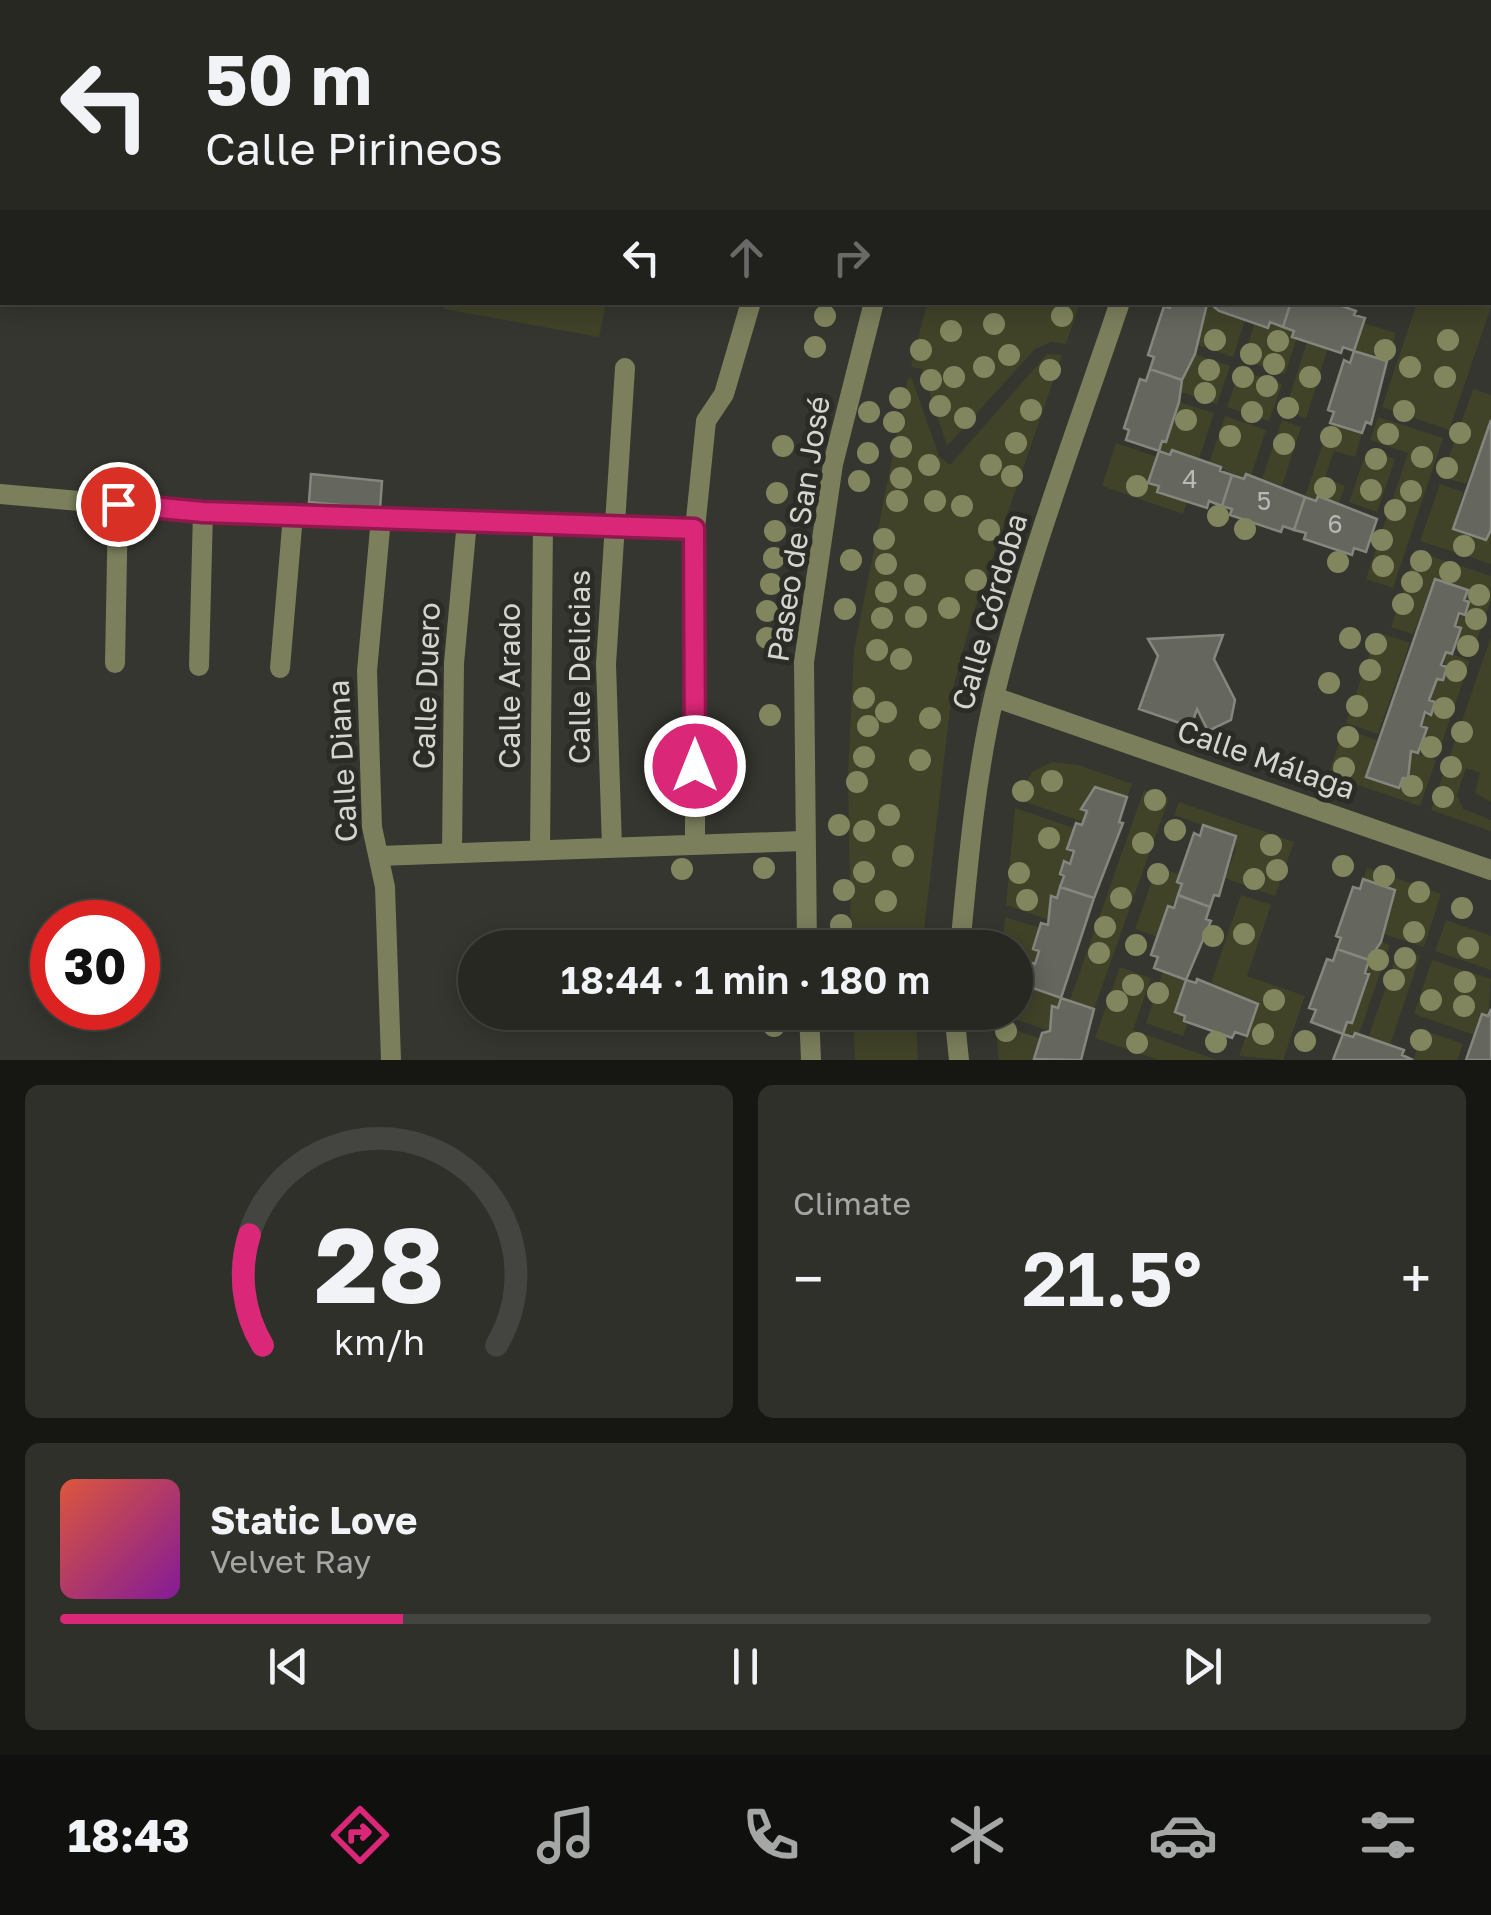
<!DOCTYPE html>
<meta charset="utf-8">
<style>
body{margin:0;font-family:"Golos Text",sans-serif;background:#30302b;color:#f1f3f6;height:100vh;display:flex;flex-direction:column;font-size:38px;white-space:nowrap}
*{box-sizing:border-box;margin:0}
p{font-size:32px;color:#a5a6a6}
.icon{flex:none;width:55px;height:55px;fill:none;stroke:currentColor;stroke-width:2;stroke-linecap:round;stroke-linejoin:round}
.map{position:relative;height:1060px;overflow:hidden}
.sheet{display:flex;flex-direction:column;gap:25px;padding:25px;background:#161613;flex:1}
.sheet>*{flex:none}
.guide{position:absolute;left:0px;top:0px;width:1492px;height:305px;box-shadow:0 5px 25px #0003,0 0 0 2px #444441;background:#282823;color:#f1f3f6;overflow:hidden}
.speed{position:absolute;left:30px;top:900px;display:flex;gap:20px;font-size:50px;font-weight:700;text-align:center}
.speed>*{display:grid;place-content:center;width:130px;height:130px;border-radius:50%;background:#282823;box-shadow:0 5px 25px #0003,0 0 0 2px #444441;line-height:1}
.speed .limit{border:15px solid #d22;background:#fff;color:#111}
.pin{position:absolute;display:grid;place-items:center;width:85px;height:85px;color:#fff;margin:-42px;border:5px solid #fff;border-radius:50%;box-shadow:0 2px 10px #0007}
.me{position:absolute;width:110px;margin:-55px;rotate:0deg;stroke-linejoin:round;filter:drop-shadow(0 0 8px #0008)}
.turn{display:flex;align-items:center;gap:35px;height:210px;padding:0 40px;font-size:45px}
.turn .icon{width:130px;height:130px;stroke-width:2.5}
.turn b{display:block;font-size:70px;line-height:85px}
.lanes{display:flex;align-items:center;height:95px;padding:0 40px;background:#0003;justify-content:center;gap:50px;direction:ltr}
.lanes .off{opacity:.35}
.big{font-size:75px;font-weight:600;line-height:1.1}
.sheet .tile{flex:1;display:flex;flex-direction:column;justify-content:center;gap:15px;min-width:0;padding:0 35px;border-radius:15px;background:#30302b}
.sheet .dial{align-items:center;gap:0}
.dial svg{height:260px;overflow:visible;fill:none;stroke:#444441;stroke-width:7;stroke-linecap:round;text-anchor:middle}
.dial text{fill:#f1f3f6;stroke:none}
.song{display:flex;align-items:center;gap:30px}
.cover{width:120px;height:120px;border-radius:15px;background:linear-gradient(135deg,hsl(10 70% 55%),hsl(290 70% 35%))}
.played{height:10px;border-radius:5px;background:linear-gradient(90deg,#db2777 25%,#444441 25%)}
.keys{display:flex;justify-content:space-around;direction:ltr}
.heat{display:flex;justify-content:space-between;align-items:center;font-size:55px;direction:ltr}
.sheet .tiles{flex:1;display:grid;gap:25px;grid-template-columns:1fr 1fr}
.tile:last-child{grid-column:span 2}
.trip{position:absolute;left:458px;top:930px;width:575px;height:100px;border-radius:50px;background:#282823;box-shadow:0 5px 25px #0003,0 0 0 2px #444441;font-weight:600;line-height:100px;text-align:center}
.tab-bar{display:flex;height:160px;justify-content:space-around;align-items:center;background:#10100e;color:#a5a6a6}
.tab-bar .icon{width:70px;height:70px}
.tab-bar .active{color:#db2777}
.tab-bar b{font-size:45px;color:#f1f3f6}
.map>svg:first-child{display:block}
</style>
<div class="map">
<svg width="1491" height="1060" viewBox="0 0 1491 1060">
<rect width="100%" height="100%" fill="#35362f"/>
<!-- green -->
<path fill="#404328" d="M1491,285V307L1449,430L1382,407L1417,303L1490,302Z
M445,303V302L606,303L599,337L444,309Z
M927,303V302L1080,303L1066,344L1051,342L1035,349L947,446L922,369L911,367Z
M1207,304L1245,320L1233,357L1198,345Z
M1270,322L1294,331L1297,338L1285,374L1243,360L1255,323Z
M1364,323L1396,333L1387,361L1354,351Z
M1307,342L1328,348L1306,418L1285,411Z
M1047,354L1062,355L973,614L952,692L922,947H851L848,776L854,650L908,378L912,379L939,456L950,465Z
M1195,354L1230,366L1217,404L1178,391Z
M1240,370L1282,384L1269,421L1227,407Z
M1473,389L1491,395V420L1466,484L1442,477Z
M1179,402L1214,413L1199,459L1159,451Z
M1225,416L1266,430L1251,476L1244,479L1209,463Z
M1378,417L1443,438L1393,588L1366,579L1408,453L1370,440Z
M1282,420L1301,427L1282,486L1262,479Z
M1330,423L1362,433L1355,457L1334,451L1325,478L1345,486L1339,503L1305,497Z
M1116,443L1157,457L1148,483L1159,486L1158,492L1187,502L1183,514L1102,486Z
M1367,450L1395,459L1377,512L1349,502Z
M1440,484L1463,492L1453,529L1485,540L1491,530V564L1420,541Z
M1416,551L1491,576V599L1472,654L1454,648L1461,629L1455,626L1469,603L1464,600L1467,589L1435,579L1413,634L1391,627Z
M1377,632L1410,643L1378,734L1346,723Z
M1491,637V802L1475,793L1480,773L1466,768L1457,795L1463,809L1491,820V831L1431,810Z
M1446,652L1470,661L1438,754L1420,748L1426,728L1421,726L1435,702L1429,700L1437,679L1443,680Z
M1344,729L1377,740L1367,776L1409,779L1411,751L1436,760L1420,806L1328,775Z
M1052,762L1079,765L1132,784L1127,797L1095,788L1081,808L1087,811L1083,822L1017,799L1032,772Z
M1144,790L1169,798L1094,1009L1070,1000Z
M1179,802L1294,842L1275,896L1225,878L1236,848L1232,846L1235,836L1174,815Z
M1015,808L1074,828L1070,864L1064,862L1057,898L1051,897L1049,920L1006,905Z
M1157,867L1179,874L1177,882L1182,884L1158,937L1135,929Z
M1367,868L1441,894L1424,947L1384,934L1395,891L1363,879Z
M1241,895L1271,905L1247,976L1305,996L1283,1060L1239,1056L1257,1004L1211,983Z
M1005,917L1040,928L1033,949L1039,951L1035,964L1029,962L1027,986L1061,998L1058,1008L1052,1007L1050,1031L996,1013L1015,1012V948L1002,947Z
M1446,920L1491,936V970L1435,951Z
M1381,942L1390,945L1359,1034H1343L1368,974L1365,973L1373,949L1378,950Z
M1399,949L1420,956L1390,1045L1368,1038Z
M1432,960L1491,979L1488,1016L1483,1014L1475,1035L1414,1014Z
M1120,967L1151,978L1133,1030L1217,1060H1158L1095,1038Z
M1163,972L1186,980L1175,1011L1188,1022L1183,1036L1146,1023Z
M853,1013H916L918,1060H855Z
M995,1023L1041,1039L1037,1060H999Z
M1424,1030L1463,1044L1457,1060H1413Z"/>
<!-- building -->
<path fill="#65665e" stroke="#85877f" stroke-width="2.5" d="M1172,302L1207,304L1195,354L1182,380L1150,369L1154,357L1148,355L1164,306L1170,308Z
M1208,302H1291L1283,327L1270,322L1268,328L1219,311Z
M1291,302H1331L1356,311L1354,315L1365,318L1354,351L1343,347L1341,353L1292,337L1294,331L1283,327Z
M1354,351L1387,361L1371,424L1366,422L1362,433L1330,423L1334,412L1328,410L1344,360L1350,363Z
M1150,369L1182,380L1179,402L1166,442L1162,441L1159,451L1126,440L1129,430L1124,428L1140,379L1146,381Z
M1491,420V530L1486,540L1453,529Z
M1172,450L1221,467L1220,471L1232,475L1222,506L1209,501L1207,508L1157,492L1159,486L1148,483L1159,451L1170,455Z
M311,474L382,481L380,509L309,502Z
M1246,474L1305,497L1294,530L1283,526L1281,532L1230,515L1232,509L1222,506L1232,475L1244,479Z
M1318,496L1377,519L1366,552L1354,548L1352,555L1304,539L1306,533L1294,530L1305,497L1316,501Z
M1435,579L1468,590L1464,600L1469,602L1465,615L1459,613L1455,626L1461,628L1452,654L1446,652L1441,665L1447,667L1443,680L1437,679L1429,700L1435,702L1431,715L1425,712L1421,726L1427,728L1418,753L1411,751L1408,779L1403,778L1399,788L1366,777Z
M1223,635L1214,659L1235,700L1231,720L1208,731L1197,709L1191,727L1139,709L1158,656L1148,639Z
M1095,787L1127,797L1119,822L1123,823L1094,898L1060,887L1064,876L1060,874L1064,861L1070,864L1074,851L1067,849L1076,823L1082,825L1087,811L1081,809Z
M1203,825L1236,836L1219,896L1214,895L1210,907L1178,895L1182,884L1177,882L1194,833L1200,836Z
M1363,879L1395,890L1381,942L1369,960L1337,949L1341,938L1336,936L1353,887L1360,889Z
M1060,887L1094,898L1061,998L1027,986L1030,977L1025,975L1029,962L1035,964L1039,951L1033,949L1041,923L1048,925L1051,896L1057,898Z
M1178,895L1210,907L1206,919L1211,921L1186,980L1154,968L1158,957L1151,955L1168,906L1174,908Z
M1337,949L1369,960L1365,973L1369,974L1352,1023L1347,1022L1343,1034L1311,1022L1316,1010L1309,1008L1327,959L1333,961Z
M1197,979L1258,1004L1247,1036L1235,1032L1232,1038L1184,1021L1185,1016L1175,1012L1186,980L1196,983Z
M1061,998L1094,1009L1081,1060L1034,1059L1042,1033L1050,1031L1052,1006L1058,1008Z
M1491,1009V1060H1466L1482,1014L1488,1016Z
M1355,1033L1404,1050L1402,1055L1413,1060H1333L1343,1034L1353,1037Z"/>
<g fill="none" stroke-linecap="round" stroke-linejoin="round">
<!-- service -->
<path stroke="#7b7f5c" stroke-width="12" d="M158,2L159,0
M1382,2V0"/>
<!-- minor -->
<path stroke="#7b7f5c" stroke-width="20" d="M176,0L177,2
M17,2L19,0
M331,2L333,0
M817,2V0
M1222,2L1223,0
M0,20L2,18
M0,494L203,512L695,529
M381,518L367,671L372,827L385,887L391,1060
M115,663L118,504
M199,666L203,512
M280,668L293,515
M994,697L1491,870
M695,844V529L706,421L724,394L751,302
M612,847L606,664L625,368
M540,850L543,523
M452,853L454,663L467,521
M379,856L803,841
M960,948C968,863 975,780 994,697C1026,563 1076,433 1120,302
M954,1012L959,1060"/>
<!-- tertiary -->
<path stroke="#7b7f5c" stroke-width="20" d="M947,2L948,0
M807,948L804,662L833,464L874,302
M809,1012L811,1060"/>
</g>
<!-- trees -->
<g fill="#81865f">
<circle cx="825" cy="316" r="11"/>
<circle cx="1062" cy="316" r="11"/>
<circle cx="994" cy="324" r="11"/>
<circle cx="951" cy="331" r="11"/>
<circle cx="1215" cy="340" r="11"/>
<circle cx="1448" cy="340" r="11"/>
<circle cx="1278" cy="341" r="11"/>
<circle cx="815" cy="347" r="11"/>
<circle cx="921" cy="350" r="11"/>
<circle cx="1385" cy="350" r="11"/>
<circle cx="1251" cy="354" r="11"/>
<circle cx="1009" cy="355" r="11"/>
<circle cx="1274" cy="364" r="11"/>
<circle cx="984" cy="367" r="11"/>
<circle cx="1410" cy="367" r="11"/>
<circle cx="1050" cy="370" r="11"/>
<circle cx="1209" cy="370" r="11"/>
<circle cx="954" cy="377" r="11"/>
<circle cx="1243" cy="377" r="11"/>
<circle cx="1310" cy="377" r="11"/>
<circle cx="1445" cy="377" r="11"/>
<circle cx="931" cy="380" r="11"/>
<circle cx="1267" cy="386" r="11"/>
<circle cx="1205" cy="393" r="11"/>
<circle cx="900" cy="398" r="11"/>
<circle cx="940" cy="406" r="11"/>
<circle cx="1288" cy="408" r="11"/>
<circle cx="1031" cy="410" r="11"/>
<circle cx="1404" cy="411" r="11"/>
<circle cx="869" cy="412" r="11"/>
<circle cx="1252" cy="412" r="11"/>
<circle cx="965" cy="418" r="11"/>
<circle cx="1186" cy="420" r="11"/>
<circle cx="894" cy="422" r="11"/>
<circle cx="1460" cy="433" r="11"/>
<circle cx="1388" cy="434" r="11"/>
<circle cx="1230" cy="436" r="11"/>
<circle cx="1331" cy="437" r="11"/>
<circle cx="1016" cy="443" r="11"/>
<circle cx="1284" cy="444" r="11"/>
<circle cx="783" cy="446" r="11"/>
<circle cx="901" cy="447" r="11"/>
<circle cx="868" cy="453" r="11"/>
<circle cx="1422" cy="457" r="11"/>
<circle cx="1376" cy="459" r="11"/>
<circle cx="929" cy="465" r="11"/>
<circle cx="991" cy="465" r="11"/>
<circle cx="1447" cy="468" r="11"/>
<circle cx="1012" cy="476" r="11"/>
<circle cx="901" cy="478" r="11"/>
<circle cx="859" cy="481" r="11"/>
<circle cx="1137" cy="486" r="11"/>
<circle cx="1325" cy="488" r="11"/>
<circle cx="1371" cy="490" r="11"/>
<circle cx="1411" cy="491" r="11"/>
<circle cx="777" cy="493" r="11"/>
<circle cx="897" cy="501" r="11"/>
<circle cx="935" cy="501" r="11"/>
<circle cx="962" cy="506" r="11"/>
<circle cx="1395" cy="510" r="11"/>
<circle cx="1218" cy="516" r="11"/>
<circle cx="1245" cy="529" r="11"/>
<circle cx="989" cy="530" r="11"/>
<circle cx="775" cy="531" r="11"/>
<circle cx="884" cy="539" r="11"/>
<circle cx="1382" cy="540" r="11"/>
<circle cx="1464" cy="546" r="11"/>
<circle cx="774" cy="558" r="11"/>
<circle cx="851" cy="560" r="11"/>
<circle cx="1421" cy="561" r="11"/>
<circle cx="1338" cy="562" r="11"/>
<circle cx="886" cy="564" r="11"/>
<circle cx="1383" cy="566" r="11"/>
<circle cx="1450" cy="572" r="11"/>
<circle cx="976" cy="580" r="11"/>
<circle cx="1412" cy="582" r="11"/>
<circle cx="771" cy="584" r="11"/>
<circle cx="915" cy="585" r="11"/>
<circle cx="886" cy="592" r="11"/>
<circle cx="1479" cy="595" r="11"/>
<circle cx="1403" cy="604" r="11"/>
<circle cx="949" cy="608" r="11"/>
<circle cx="845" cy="609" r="11"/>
<circle cx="767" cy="611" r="11"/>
<circle cx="916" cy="617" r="11"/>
<circle cx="882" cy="618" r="11"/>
<circle cx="1476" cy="619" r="11"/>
<circle cx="767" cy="638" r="11"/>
<circle cx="1350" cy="638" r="11"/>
<circle cx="1376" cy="644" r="11"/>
<circle cx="1468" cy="646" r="11"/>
<circle cx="877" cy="650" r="11"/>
<circle cx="901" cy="659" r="11"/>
<circle cx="1370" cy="670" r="11"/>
<circle cx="1456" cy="671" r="11"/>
<circle cx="1329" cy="683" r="11"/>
<circle cx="864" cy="698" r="11"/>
<circle cx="1357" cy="706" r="11"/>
<circle cx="1444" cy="708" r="11"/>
<circle cx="886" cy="712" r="11"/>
<circle cx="770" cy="715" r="11"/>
<circle cx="930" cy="718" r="11"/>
<circle cx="868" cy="726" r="11"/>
<circle cx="1462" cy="732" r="11"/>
<circle cx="1348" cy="737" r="11"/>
<circle cx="1431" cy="747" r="11"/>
<circle cx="864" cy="757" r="11"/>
<circle cx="920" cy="760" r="11"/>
<circle cx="1451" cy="767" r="11"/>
<circle cx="1344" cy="768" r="11"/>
<circle cx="1052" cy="781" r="11"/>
<circle cx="857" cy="782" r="11"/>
<circle cx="1412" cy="786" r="11"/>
<circle cx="1023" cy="791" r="11"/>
<circle cx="1443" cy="797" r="11"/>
<circle cx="1155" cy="800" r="11"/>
<circle cx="889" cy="815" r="11"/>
<circle cx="839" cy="825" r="11"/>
<circle cx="1175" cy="830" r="11"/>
<circle cx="864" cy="831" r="11"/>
<circle cx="1049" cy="838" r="11"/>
<circle cx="1143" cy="843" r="11"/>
<circle cx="1271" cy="845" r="11"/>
<circle cx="903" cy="856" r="11"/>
<circle cx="1343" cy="866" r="11"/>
<circle cx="764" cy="868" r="11"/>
<circle cx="682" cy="869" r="11"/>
<circle cx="1277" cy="870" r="11"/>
<circle cx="864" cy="872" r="11"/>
<circle cx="1019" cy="873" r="11"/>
<circle cx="1158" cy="874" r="11"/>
<circle cx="1384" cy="876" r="11"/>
<circle cx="1254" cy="879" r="11"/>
<circle cx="844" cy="890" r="11"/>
<circle cx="1419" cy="892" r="11"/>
<circle cx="1121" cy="898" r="11"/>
<circle cx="1027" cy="900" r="11"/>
<circle cx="886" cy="901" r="11"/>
<circle cx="1462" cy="908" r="11"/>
<circle cx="841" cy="925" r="11"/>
<circle cx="1105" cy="927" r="11"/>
<circle cx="1414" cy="932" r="11"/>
<circle cx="1244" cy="934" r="11"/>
<circle cx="1213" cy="936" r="11"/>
<circle cx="1136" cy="945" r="11"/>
<circle cx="1468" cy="948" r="11"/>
<circle cx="1099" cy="953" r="11"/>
<circle cx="1405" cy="958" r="11"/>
<circle cx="1378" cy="960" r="11"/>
<circle cx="1394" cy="980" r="11"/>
<circle cx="1465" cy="982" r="11"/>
<circle cx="1133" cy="985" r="11"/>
<circle cx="1158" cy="993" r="11"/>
<circle cx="1274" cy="1000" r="11"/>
<circle cx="1431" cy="1000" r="11"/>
<circle cx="1117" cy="1001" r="11"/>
<circle cx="1464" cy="1006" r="11"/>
<circle cx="774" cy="1026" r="11"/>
<circle cx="1006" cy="1031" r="11"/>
<circle cx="1263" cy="1034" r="11"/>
<circle cx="1421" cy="1040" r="11"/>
<circle cx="1305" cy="1041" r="11"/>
<circle cx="1216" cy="1042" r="11"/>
<circle cx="1137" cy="1043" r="11"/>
</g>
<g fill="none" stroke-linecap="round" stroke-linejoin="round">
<defs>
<path id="route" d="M118,504L203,512L694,529L695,766"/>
</defs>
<!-- route casing -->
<use href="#route" stroke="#8e194d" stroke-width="25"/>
<!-- route -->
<use href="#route" stroke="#db2777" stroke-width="18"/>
</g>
<g text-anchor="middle" stroke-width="10" stroke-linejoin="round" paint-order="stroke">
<!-- number labels -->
<g font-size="25" fill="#b8b9b4">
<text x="1190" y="488">4</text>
<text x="1264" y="510">5</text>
<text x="1335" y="533">6</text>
</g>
<!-- street labels -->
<g font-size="30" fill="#d4d5d0" stroke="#2b2c26">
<text transform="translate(799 529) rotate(-81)" y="10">Paseo de San José</text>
<text transform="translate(990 612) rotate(-74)" y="10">Calle Córdoba</text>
<text transform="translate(580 667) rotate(-90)" y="10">Calle Delicias</text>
<text transform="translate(427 686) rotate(-88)" y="10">Calle Duero</text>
<text transform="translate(510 686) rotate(-90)" y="10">Calle Arado</text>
<text transform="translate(1266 760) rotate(19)" y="10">Calle Málaga</text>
<text transform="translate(343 761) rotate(-93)" y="10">Calle Diana</text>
</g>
</g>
</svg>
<div class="speed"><div class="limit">30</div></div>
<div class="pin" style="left:118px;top:504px;background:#d93025"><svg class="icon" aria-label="arrive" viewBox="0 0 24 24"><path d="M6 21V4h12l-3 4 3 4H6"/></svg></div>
<svg class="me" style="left:695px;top:766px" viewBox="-20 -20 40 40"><circle r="17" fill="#db2777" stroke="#fff" stroke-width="3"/><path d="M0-11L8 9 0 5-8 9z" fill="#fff"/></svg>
<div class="trip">18:44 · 1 min · 180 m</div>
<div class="guide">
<div class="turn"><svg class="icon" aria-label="left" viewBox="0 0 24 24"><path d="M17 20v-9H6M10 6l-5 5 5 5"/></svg><div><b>50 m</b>Calle Pirineos</div></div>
<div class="lanes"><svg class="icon" aria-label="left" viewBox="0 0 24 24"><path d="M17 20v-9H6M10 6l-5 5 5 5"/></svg><svg class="icon off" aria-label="ahead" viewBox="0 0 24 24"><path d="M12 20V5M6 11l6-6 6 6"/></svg><svg class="icon off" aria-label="right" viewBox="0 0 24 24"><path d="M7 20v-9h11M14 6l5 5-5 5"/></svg></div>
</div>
</div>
<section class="sheet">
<div class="tiles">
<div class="tile dial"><svg viewBox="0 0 100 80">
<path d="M14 69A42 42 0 1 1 86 69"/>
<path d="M14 69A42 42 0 0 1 10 35" stroke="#db2777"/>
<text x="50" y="56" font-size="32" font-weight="700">28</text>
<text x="50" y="72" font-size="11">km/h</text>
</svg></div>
<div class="tile"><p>Climate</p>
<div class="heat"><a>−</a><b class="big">21.5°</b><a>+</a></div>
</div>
<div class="tile">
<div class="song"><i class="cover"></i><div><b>Static Love</b><p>Velvet Ray</p></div></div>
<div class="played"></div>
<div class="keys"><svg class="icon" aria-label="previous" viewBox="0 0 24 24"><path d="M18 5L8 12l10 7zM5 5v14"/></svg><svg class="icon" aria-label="pause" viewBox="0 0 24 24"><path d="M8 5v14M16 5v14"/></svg><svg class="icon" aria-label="next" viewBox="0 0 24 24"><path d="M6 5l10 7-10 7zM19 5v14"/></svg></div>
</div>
</div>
</section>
<nav class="tab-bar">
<b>18:43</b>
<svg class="icon active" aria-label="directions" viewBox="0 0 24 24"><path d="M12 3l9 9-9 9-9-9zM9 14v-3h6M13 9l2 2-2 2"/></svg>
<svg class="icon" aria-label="music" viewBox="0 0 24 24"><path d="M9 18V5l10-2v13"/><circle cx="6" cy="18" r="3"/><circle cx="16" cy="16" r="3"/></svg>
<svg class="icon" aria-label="phone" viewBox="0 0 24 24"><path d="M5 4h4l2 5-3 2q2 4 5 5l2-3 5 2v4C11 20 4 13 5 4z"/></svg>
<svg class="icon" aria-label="climate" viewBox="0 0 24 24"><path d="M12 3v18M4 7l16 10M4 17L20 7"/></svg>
<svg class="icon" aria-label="car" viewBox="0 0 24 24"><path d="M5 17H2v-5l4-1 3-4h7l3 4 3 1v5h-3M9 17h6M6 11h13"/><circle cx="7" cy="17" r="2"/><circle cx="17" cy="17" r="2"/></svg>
<svg class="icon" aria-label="filters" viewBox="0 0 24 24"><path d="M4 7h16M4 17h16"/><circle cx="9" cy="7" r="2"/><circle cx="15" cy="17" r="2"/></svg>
</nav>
